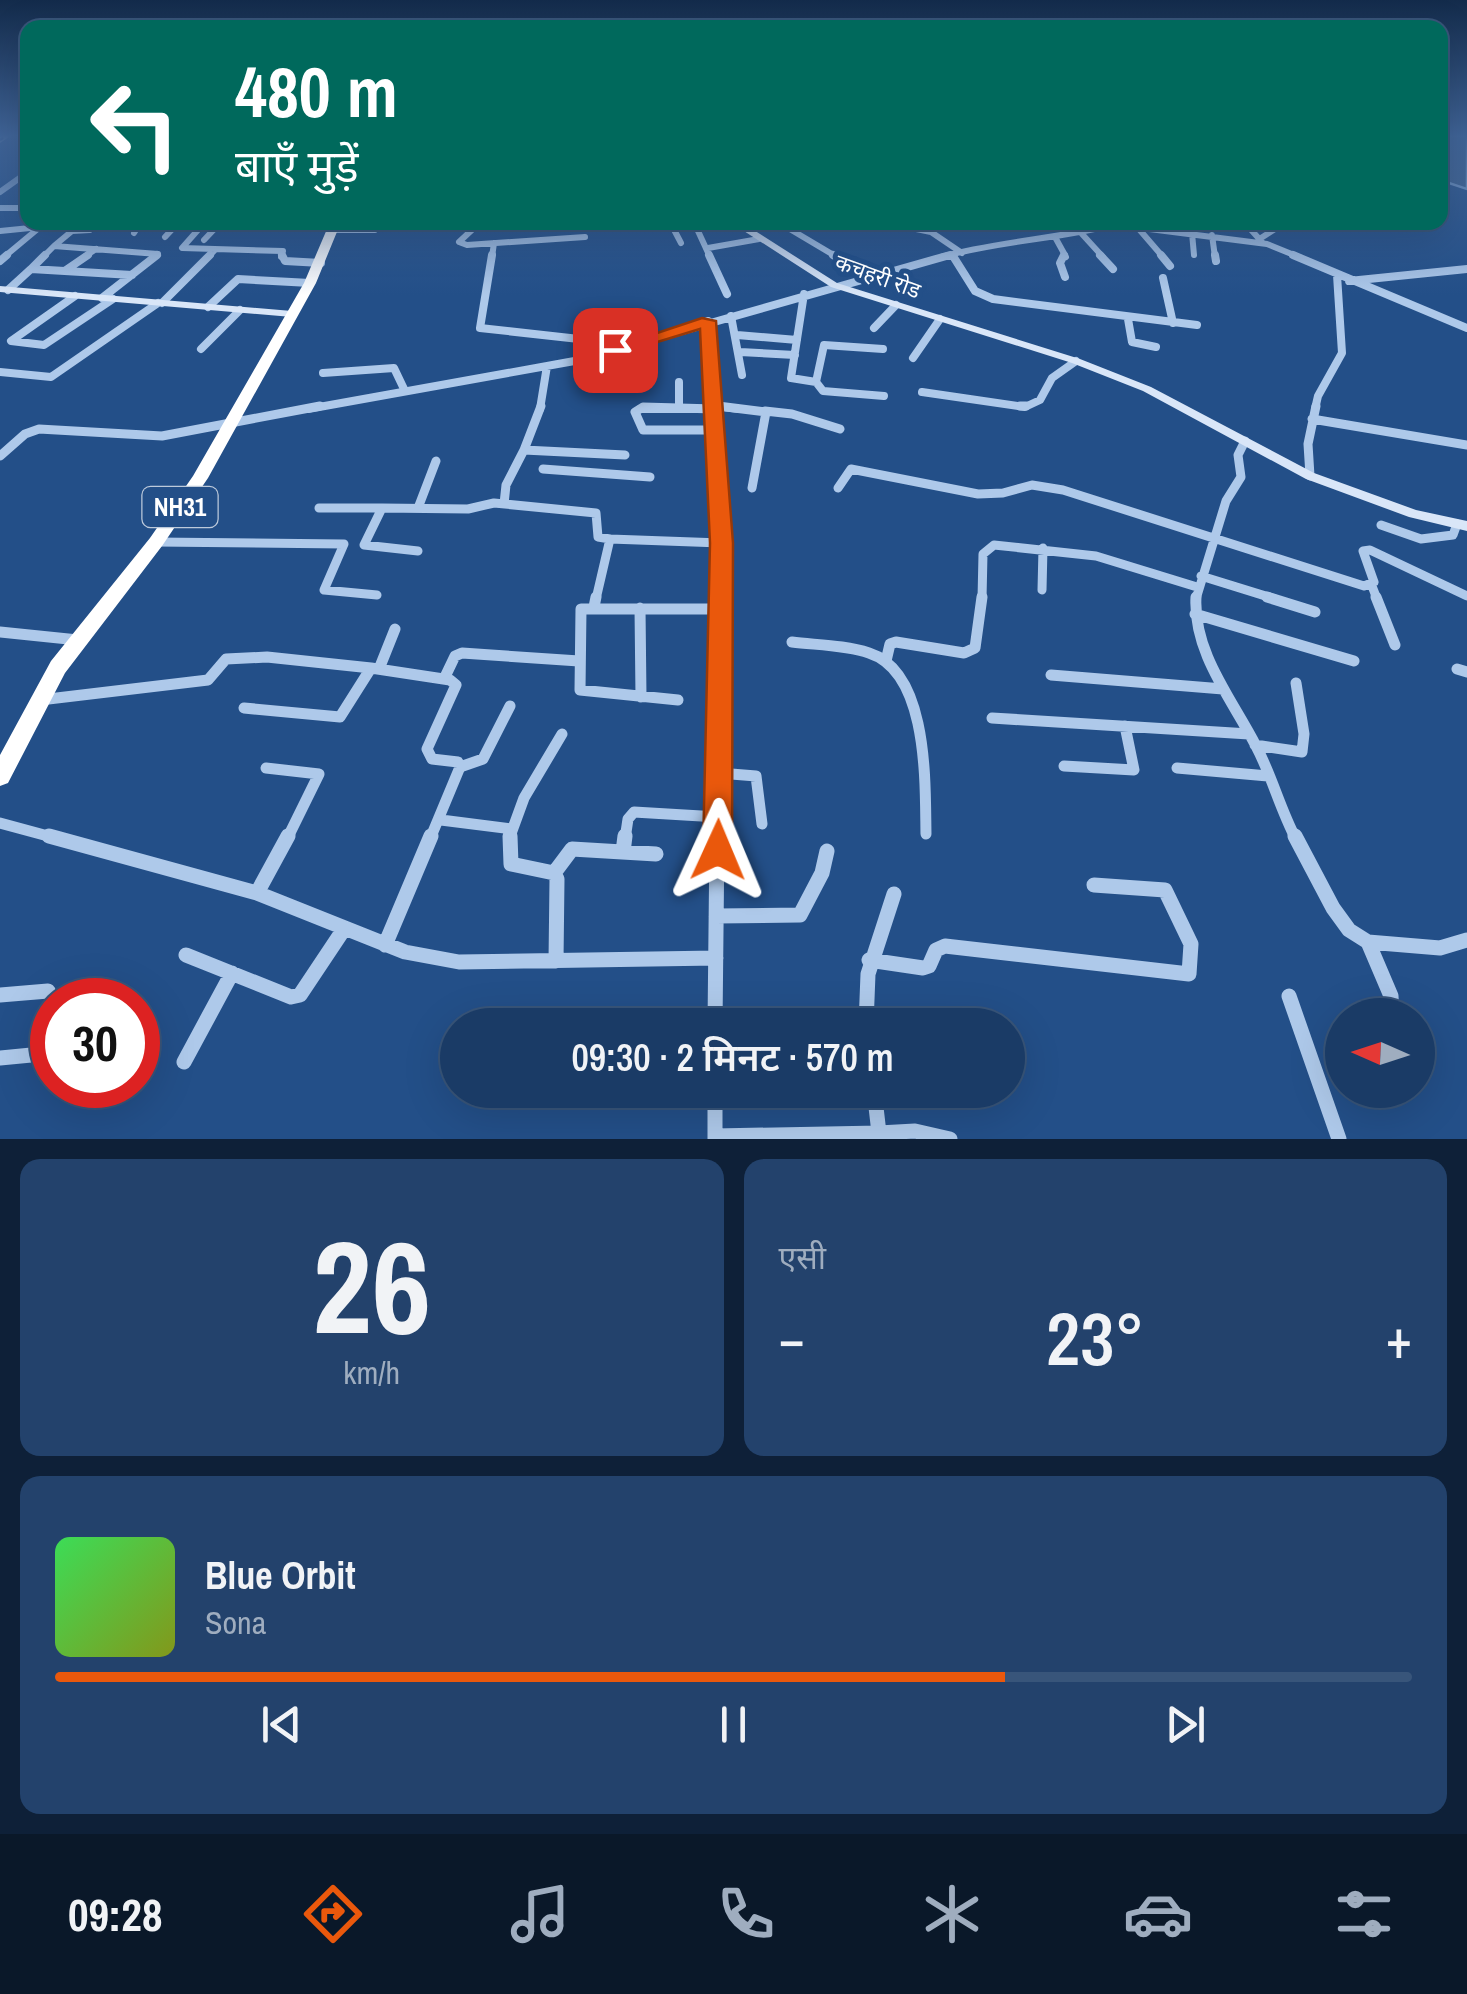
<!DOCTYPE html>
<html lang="hi">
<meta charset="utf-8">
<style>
body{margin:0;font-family:"Archivo Narrow","Noto Sans Devanagari",sans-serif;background:#23426c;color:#f1f3f6;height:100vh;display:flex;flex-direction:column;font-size:38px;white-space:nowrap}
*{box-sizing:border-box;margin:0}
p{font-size:32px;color:#9fadbf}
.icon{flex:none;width:55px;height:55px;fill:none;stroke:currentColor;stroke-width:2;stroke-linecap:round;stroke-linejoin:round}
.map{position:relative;height:1139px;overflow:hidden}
.sheet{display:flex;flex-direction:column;gap:20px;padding:20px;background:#0e2038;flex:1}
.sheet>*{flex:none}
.banner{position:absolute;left:20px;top:20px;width:1428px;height:210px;border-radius:20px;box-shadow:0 10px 40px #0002,0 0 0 2px #38557a;background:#00695c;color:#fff;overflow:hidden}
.needle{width:65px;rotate:273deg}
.controls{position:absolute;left:1325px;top:998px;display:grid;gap:20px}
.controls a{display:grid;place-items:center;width:110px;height:110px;border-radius:50%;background:#1a3b66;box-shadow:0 10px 40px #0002,0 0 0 2px #38557a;font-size:50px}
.speed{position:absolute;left:30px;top:978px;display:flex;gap:20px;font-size:50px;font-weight:700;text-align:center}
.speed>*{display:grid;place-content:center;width:130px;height:130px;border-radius:50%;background:#1a3b66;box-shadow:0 10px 40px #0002,0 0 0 2px #38557a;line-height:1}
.speed .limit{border:15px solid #d22;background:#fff;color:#111}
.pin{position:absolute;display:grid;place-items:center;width:85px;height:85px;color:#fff;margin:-42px;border-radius:20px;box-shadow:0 5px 15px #0006}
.me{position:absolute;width:110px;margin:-55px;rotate:1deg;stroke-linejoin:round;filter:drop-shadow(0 0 8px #0008)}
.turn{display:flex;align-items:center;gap:35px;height:210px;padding:0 50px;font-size:45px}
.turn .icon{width:130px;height:130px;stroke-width:2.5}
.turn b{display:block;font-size:70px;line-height:85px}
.big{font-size:75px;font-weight:600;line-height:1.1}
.sheet .card{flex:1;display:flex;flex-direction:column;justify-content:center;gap:15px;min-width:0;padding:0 35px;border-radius:20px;background:#23426c}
.sheet .dial{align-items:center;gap:0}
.dial b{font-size:130px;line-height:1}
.song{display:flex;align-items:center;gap:30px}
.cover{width:120px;height:120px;border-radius:15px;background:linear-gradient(135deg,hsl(130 70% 55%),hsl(70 70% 35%))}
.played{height:10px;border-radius:5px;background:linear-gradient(90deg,#ea580c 70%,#38557a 70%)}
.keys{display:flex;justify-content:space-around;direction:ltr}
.heat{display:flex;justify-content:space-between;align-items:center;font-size:55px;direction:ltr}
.sheet .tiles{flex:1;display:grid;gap:20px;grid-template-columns:1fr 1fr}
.card:last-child{grid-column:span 2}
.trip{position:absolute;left:440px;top:1008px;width:585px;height:100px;border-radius:50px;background:#1a3b66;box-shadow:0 10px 40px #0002,0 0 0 2px #38557a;font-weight:600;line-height:100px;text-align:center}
.menu{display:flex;height:160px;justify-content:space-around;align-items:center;background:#0a1829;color:#9fadbf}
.menu .icon{width:70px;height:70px}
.menu .on{color:#ea580c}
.menu b{font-size:45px;color:#f1f3f6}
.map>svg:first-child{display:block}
</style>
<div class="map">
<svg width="1467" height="1139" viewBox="0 0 1467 1139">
<rect width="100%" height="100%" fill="#234f88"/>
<!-- water -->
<path fill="#45658e" stroke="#a2c4eb" stroke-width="2.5" d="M1440,136H1467V189L1440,180Z"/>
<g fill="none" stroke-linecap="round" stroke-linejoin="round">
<!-- street-far4 -->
<path stroke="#aec9ea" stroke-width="6" d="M0,192L28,172
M0,208H28
M99,222L90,230L72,231L54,246L158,254L154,257
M205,222L182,248L283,251L281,257
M670,222L681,243
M778,222L837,257
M882,222L931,232L962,253
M1244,222L1262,242
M1118,225L1267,244L1299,257
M672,226L693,222
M474,228L459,242L467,245L585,237
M1138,228L1163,257
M333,230H375L382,222
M0,231L40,227L4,257
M698,231L710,257
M134,233L141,222
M1192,233L1194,255
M1082,234L1103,257
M1212,235L1215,257
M165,237L179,222
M1055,237L1066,257
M1261,238L1286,222
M204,240L221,222
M708,248L759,239
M43,257L54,246
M84,257L96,249
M208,257L215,250
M492,257L494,243
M941,257C1001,240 1064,239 1124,222"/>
<!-- street-far3 -->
<path stroke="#aec9ea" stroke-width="8" d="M45,255L31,269L132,275
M282,255L285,261L321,263
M492,255L480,328L579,339L580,360
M709,255L727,294
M833,255L869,276
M1064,255L1060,263L1065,277
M1100,255L1113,269
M1161,255L1170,266
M1215,255L1216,261
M1293,255L1467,328
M953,256L975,291L993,299L1197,325
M0,261L7,255
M66,270L88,255
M1163,278L1173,323
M1349,281L1467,269
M8,290L31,269
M804,294L791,378L816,382
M75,296L11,341L44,345L113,299
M102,298L157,255
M162,303L210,255
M208,307L238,279L310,283
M731,316L742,375
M1128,319L1132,342L1156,347
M708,321L713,409
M874,328L896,305
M737,335L797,340
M201,349L240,310
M883,349L824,345L816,382L823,391L884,396
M740,352L795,355
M913,358L940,319
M0,372L51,377L158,303
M323,373L394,368L404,389
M679,382V408
M922,392L1025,407L1040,400L1052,378L1076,361
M715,406L739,409
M308,409L580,360L950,255
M540,409L547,366
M640,409H709
M1315,409L1318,396L1342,353L1337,275"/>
<!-- street-far2 -->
<path stroke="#aec9ea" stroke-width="9" d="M541,406L524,450L625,455
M713,406L720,599
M718,406L766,412L752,488
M1020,406H1026
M715,409L643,407L635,412L643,430H716
M765,411L792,414L840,429
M1312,419L1467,445
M0,456L25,434L39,429L162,436L320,406
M543,469L650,477
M1310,476L1308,444L1316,406
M838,488L851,469L978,494L1003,493L1032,485L1063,490L1364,586L1374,582L1363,551L1370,550L1467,596
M504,504L506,485L524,450
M319,508H382
M418,508L436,461
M1381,525L1421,539L1453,535L1457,524
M610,539L721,543
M156,542L344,544L324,590L377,595
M418,551L364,545L382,508L468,509L494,503L596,513L598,537L610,539L596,599
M1201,576L1275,599
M1372,586L1377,599
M1042,590L1043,548
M982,599L983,554L994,545L1096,556L1197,587
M1196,599L1226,501L1241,477L1238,455L1245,441"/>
<!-- street-far1 -->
<path stroke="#aec9ea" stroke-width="11" d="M1196,597C1193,653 1232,699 1256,746C1272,776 1280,809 1296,839
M1267,597L1315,612
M1376,597L1395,645
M594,607L596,597
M640,608L641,697
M1195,614L1354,661
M0,632L78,640
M792,642C816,645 845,645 869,653C929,672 925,784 926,834
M886,661L890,644L896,642L964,653L975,648L982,597
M379,669L395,629
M1457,669L1467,672
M1051,675L1223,689
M444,679L455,656L462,653L579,661
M40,700L208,680L226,659L267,657L371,668
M678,700L580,690L581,609H718
M244,708L340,717L371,668L450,680L456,685L427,749L432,759L458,762L460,767L430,839
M992,718L1249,734
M1255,745L1302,752L1304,734L1296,683
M1064,766L1134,770L1125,726
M460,767L483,759L510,706
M266,768L319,774L287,839
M1177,768L1268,776
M719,773L756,776L762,824
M441,820L512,829
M0,823L59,839
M509,839L524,798L562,734
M625,839L628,819L634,812L718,817
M717,839L720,597"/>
<!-- street -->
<path stroke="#aec9ea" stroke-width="15" d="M49,836L257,893L405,952L459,962L716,958
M510,836L511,864L554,873L557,879L556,961
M1295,836L1333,908L1349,930L1368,942L1440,948L1467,940
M623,852L625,836
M554,873L572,849L656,854
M257,893L288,836
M716,916L800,915L822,873L827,851
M1368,942L1391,996L1392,1015
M385,945L431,836
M186,955L291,997L300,995L344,929
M869,960L923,968L929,966L936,950L945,946L1189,974L1191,944L1165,890L1094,885
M0,995L48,991
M1289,996L1339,1139
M715,1025L717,836
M789,1025L793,1014L865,1017
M866,1025L868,974L894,894
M0,1058L52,1053
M184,1062L232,973
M715,1090V1138
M879,1133L915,1131L950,1139
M715,1136L879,1133L874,1090"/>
<!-- secondary -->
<path fill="#d9e6f8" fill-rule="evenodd" d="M730,222H741L837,283L1080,359L1151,387L1314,473L1416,510L1467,521V531L1409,517L1306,479L1143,391L1072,363L831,287Z
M0,286L292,311L297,314L292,317L0,292Z"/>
<!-- highway -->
<path fill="#fff" fill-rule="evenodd" d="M330,222H341L316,283L208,478L162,546L65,673L8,783L0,786V755L51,661L150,538L193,476L304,283Z"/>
<defs>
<path id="rail" d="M0,140L6,136"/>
</defs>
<!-- rail casing -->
<use href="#rail" stroke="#fff" stroke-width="5"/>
<!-- rail -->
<use href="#rail" stroke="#234f88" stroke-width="2.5" stroke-dasharray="4" stroke-linecap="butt"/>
</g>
<!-- sky -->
<linearGradient id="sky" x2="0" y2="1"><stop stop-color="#132b4b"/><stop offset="0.46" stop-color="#3f6396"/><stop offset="1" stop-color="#3f6396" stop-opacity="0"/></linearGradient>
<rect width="1467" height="295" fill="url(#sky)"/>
<!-- route -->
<path fill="#ea580c" stroke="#983908" stroke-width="2.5" d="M702,318L716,321L733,543L732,850L728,860L718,865L707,860L703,850L710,543L700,329L615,355L606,350Z"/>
<g text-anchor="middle" stroke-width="10" stroke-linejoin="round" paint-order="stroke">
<!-- far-street labels -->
<g font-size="22" fill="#fff" stroke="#234f88">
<text transform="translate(878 276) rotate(20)" y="8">कचहरी रोड</text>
</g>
<!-- shield labels -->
<rect fill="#234f88" stroke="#bdcadb" stroke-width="2.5" x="142.5" y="487" width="75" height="40" rx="8"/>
<g font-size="25" font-weight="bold" fill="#fff">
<text x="180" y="516">NH31</text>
</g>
</g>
</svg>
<div class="controls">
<a><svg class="needle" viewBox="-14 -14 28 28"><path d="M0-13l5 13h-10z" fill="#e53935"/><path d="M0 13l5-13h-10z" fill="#9fadbf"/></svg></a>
</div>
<div class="speed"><div class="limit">30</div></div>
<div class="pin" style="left:615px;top:350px;background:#d93025"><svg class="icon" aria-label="arrive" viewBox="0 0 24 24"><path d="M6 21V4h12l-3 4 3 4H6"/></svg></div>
<svg class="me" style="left:718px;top:850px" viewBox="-20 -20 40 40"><path d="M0-17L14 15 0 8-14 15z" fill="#ea580c" stroke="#fff" stroke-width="4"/></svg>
<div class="trip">09:30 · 2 मिनट · 570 m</div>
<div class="banner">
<div class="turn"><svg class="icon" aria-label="left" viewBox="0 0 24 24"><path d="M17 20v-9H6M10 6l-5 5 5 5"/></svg><div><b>480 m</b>बाएँ मुड़ें</div></div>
</div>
</div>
<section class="sheet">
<div class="tiles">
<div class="card dial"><b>26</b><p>km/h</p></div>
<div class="card"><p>एसी</p>
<div class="heat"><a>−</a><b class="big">23°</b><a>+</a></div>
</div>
<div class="card">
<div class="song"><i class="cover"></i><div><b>Blue Orbit</b><p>Sona</p></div></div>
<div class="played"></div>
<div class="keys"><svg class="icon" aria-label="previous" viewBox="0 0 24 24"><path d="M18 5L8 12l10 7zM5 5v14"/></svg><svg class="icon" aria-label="pause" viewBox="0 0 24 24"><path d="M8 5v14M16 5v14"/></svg><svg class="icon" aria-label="next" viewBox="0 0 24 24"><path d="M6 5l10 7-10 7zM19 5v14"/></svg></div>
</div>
</div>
</section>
<nav class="menu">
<b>09:28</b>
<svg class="icon on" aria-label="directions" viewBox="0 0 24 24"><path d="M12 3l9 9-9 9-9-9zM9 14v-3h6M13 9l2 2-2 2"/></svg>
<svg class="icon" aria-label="music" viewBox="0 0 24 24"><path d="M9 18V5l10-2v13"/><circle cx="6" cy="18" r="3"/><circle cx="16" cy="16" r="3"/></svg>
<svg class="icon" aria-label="phone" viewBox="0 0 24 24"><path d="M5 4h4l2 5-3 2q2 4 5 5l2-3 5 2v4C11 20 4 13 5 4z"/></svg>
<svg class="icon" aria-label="climate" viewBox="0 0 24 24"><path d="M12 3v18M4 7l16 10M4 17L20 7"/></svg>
<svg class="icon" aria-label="car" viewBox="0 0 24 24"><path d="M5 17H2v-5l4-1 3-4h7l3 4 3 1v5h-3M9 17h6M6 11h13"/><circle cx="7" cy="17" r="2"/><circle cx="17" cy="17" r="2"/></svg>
<svg class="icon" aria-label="filters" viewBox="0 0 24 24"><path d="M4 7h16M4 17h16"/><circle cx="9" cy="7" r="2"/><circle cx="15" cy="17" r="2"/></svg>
</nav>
